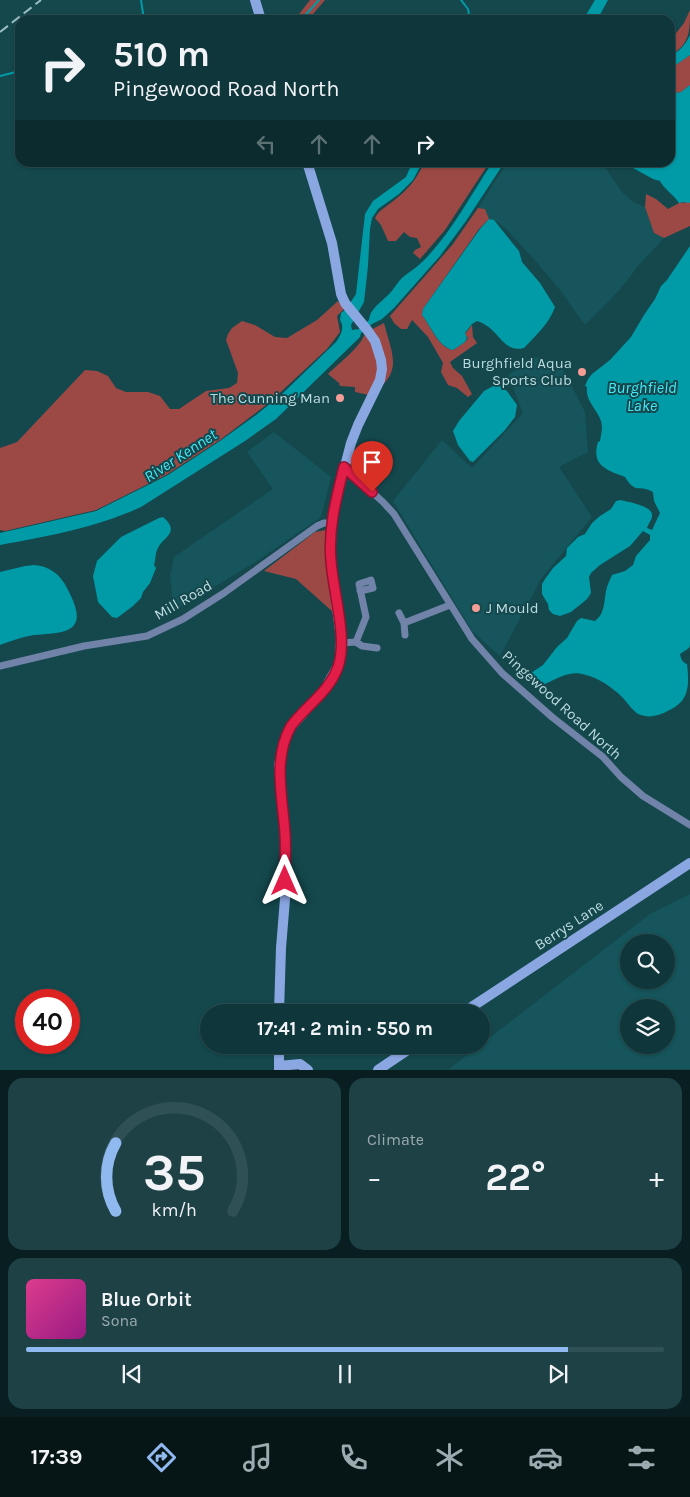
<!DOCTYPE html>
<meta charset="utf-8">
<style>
body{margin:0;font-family:Karla,sans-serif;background:#1d4145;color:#f1f3f6;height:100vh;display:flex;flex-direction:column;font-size:19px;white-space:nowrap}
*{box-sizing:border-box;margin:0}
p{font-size:16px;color:#9babaf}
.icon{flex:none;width:28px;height:28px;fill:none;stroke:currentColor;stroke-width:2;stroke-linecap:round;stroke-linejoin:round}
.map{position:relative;height:1070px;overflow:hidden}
.side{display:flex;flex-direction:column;gap:8px;padding:8px;background:#081e20;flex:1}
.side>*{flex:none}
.guide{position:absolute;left:15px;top:15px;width:660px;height:152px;border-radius:15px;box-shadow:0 1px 4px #0004,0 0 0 1px #2f5054;background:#0f363a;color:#f1f3f6;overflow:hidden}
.controls{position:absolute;left:620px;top:934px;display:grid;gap:10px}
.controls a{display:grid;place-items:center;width:55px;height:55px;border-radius:50%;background:#0f363a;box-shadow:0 1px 4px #0004,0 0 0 1px #2f5054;font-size:25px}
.speed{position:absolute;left:15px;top:989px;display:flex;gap:10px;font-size:25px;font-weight:700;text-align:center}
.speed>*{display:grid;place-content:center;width:65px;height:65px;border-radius:50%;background:#0f363a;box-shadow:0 1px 4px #0004,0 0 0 1px #2f5054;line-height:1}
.speed .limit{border:8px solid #d22;background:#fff;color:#111}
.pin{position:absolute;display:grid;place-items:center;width:42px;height:42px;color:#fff;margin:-51px -21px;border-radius:50% 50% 50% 0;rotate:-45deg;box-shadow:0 0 5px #0007}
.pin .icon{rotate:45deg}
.me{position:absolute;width:55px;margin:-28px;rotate:0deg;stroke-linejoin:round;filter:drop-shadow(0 0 4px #0008)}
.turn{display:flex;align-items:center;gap:18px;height:105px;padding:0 15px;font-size:22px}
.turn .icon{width:65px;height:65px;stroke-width:2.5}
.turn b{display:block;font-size:35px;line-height:42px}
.lanes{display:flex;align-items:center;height:48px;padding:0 15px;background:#0003;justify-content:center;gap:25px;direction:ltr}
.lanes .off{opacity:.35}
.big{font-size:38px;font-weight:700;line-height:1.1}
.side .card{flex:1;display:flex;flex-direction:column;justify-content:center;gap:8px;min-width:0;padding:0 18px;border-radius:15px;background:#1d4145}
.side .dial{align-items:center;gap:0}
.dial svg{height:130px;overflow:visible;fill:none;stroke:#2f5054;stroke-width:7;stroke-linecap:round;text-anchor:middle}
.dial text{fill:#f1f3f6;stroke:none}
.song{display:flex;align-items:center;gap:15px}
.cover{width:60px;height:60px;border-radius:8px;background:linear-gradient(135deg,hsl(330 70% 55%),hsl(310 70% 35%))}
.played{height:5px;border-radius:2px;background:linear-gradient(90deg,#90b9f0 85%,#2f5054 85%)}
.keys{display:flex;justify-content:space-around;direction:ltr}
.heat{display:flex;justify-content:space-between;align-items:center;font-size:28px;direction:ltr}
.side .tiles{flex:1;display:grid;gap:8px;grid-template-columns:1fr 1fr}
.card:last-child{grid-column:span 2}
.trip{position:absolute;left:200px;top:1004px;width:290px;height:50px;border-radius:25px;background:#0f363a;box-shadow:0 1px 4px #0004,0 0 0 1px #2f5054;font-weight:700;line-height:50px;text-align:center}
.menu{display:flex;height:80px;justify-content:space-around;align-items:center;background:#061617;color:#9babaf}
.menu .icon{width:35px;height:35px}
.menu .current{color:#90b9f0}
.menu b{font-size:22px;color:#f1f3f6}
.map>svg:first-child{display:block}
</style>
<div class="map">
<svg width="690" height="1070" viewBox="0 0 690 1070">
<rect width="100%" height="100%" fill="#14484d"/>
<!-- built -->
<path fill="#15555b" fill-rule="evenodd" d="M507,163H602L622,192L633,202L645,207L654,233L664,238L637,267L627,281L611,299L585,325L560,290L534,259L505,228L494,220L489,219L485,209L478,208Z
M535,357L561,366L585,412L588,452L559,467L592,517L541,579L500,656L472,631L393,501L442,440L472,468L523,413L508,375Z
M274,432L331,477L321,517L260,559L174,611L170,576L174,557L273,489L247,452Z
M690,894V1069H449L650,914ZM666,942V980H629V942ZM629,1008H666V1045H629Z"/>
<!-- green -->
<path fill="#9c4945" d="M310,0H325L308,20H291L300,13Z
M690,10C690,31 690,44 671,55L670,41L684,23Z
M690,55V85L681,92L670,94V69Z
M424,163H489L445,230L420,259L413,253L415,250L421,247L417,238L410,237L404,232L396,241H388L381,225L375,218C379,210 386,207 392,202C407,191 417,179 424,163Z
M646,194L656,199L668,209L679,203L690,202V226L664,238L654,233L645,207Z
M478,208L485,209L489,219L479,229L423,309L422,315C431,327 438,347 453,350L465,342L468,338L465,334L472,325L473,337L477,343L450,362L453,368L462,376L472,394L468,397L457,388L448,385L441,372L443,363L428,337L412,320L407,329H401L394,323L390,316L453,244Z
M338,301L344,309L337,316L340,332L327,349L270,402L220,440L166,475L96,510L5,531L0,530V448L17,442L85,370L97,371L108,376L116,388L126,392H148L160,396L170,409H179L206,391L229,388L237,383L238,373L226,340L228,334L232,328L242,321L255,325L275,337L287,338L317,320Z
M384,323C392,355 405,373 369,395L355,392V387L340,386L339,383L328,374C338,364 361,347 365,333Z
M325,530V539L333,612L296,579L264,571L315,532Z"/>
<!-- water -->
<path fill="#009ba7" d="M595,0H608L597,20H583Z
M690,35V55L670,69V56C679,52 686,44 690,35Z
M690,85V202L689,203L684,202L679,203C673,194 665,190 660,181L653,179L624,163L670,162V94L681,92Z
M412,163H422L413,180L399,194L378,209L372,218L370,229L368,266L364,302L351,325L352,330L359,329L369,320C370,309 380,303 387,296C393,291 396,284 402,278C407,273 415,269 420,264C449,237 470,196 492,163H504L466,221L440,256L394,308L382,319L372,324L361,333L360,337L276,419L245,441L141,507C95,528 49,536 0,545V533L96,511L168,475L220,441L256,415L281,395L336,342C341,335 345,328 340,320L341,313L346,309L356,294L365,214L373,201L406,177Z
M489,219L494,220L514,245L519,251L522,262L540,283L555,307C549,324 536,335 524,348C509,352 503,341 494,332C490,327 483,323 477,321L472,324L465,333L467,338L465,342L453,350C438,347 431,326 422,315L423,309L480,229Z
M690,246V645L689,648L680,654C681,659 682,662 687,664C689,680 690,698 675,707C668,711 661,715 653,716C649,717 643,716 638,714C632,710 627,702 622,697C613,688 599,678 586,675C566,669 557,681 539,686L530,676L531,673L543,665L557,647L567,638L577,621L581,618L595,621C605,614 604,601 606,591C607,585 610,580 612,575L625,571L633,565L636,556L650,540V535L643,531L630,546L600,565L591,573L589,577L591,593L587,599L581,604L571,612L560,616L553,614L549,610L548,604L542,594V584L545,579L553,568L566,556L567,548L578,537L585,534L592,523L600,516L611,509L616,501L621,500C628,502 654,506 652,516C652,520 648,524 647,528L652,530L660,513L654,501L653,492C639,484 636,495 625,477C606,470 591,465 598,442L600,441C601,435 603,428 601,421C597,409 585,401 587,387L585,386L588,379L592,374L610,360L631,337L644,315L655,299L661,286L667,280Z
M497,384L507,391L517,405L515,417L505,430L473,462L470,461L458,445L453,431L459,421L484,391Z
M163,517C181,533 163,537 158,548C155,553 156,559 154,565L156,568L150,583L143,592L141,598L133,606L117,618L112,617L98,602L93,576L97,561L121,537L159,518Z
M34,565C49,566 60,574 67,588C74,602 86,624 65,631C56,634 44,634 34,635C22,637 11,641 0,645V572L25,566Z"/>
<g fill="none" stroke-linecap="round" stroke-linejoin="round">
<!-- stream -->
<path stroke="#009ba7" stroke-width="2" d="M141,0L144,20
M461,0L468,9L470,20
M301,20L319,0
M0,76L20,71"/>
<!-- street -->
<path stroke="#7183a8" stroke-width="7" d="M344,467L383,502L394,514L472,639L502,673L552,717L603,757L621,777L643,796L690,825
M399,613L404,623L450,605
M404,623L405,635
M356,642L366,617L359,584L371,580L373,588L360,591
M341,643L356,642L362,646L377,648
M0,666L84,646L147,636L183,619L224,593L317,526L324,523H331"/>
<!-- secondary -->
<path stroke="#8ba7e2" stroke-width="10" d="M255,0L261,20
M279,1012L281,948L285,899V835L279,765L284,742L291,727L325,689L338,666L340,657L341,638L331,563V538L333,513L351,443L358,425L380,380L382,369L381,360L375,341L368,331L345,303L341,294L332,243L307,162
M464,1012L690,863
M279,1045V1070
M279,1066L300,1064L308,1070
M378,1070L415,1045"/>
<!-- rail -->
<path stroke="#9bbec2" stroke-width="2" stroke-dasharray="10 5" stroke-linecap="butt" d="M0,32L41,0"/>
</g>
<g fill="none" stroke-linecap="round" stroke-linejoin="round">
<defs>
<path id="route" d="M285,881C285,865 286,849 285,834C283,798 272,760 291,726C306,706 329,692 338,667C348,638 333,592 331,561C328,529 336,499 344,467L372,492"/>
</defs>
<!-- route casing -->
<use href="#route" stroke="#92132f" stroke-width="12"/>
<!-- route -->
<use href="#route" stroke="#e11d48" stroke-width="9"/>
</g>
<!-- markers -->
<g fill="#f59c95" stroke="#14484d" stroke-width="2">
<circle cx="582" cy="372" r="5"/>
<circle cx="340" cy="398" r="5"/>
<circle cx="476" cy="608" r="5"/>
</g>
<g text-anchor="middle" stroke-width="4" stroke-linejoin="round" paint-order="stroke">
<!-- poi labels -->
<g font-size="15" fill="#bcdbdf" stroke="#14484d" text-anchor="end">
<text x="572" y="368">Burghfield Aqua<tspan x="572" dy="17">Sports Club</tspan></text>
<text x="330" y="403">The Cunning Man</text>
<text x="486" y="613" text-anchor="start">J Mould</text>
</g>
<!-- street labels -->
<g font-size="15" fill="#bcdbdf" stroke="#14484d">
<text transform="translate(183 600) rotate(-30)" y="5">Mill Road</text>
<text transform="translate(562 705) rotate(42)" y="5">Pingewood Road North</text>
<text transform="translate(569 925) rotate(-33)" y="5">Berrys Lane</text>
</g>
<!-- water labels -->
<g font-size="16" font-style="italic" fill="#45e9f8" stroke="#14484d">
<text x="642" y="393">Burghfield<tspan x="642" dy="18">Lake</tspan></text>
<text transform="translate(180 455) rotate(-33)" y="6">River Kennet</text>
</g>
</g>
</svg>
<div class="controls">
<a><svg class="icon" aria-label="search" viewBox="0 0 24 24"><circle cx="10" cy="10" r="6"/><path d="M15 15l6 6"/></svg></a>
<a><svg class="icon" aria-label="layers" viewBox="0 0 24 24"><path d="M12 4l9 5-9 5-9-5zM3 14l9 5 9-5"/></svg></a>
</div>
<div class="speed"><div class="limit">40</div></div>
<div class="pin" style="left:372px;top:492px;background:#d93025"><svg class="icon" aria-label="arrive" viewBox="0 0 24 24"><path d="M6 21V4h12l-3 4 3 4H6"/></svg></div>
<svg class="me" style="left:285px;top:881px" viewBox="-20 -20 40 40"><path d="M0-17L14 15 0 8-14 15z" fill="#e11d48" stroke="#fff" stroke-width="4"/></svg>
<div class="trip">17:41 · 2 min · 550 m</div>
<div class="guide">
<div class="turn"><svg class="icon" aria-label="right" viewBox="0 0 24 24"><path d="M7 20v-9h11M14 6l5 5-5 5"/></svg><div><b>510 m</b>Pingewood Road North</div></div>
<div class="lanes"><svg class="icon off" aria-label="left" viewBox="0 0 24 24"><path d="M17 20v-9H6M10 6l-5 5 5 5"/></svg><svg class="icon off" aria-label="ahead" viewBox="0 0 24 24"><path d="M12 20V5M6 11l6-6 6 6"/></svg><svg class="icon off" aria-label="ahead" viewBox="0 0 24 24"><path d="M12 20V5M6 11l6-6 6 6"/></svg><svg class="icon" aria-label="right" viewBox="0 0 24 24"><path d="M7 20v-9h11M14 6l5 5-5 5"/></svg></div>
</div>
</div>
<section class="side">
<div class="tiles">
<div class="card dial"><svg viewBox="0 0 100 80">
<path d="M14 69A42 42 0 1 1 86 69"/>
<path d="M14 69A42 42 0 0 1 14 27" stroke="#90b9f0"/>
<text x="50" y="56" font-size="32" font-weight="700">35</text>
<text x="50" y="72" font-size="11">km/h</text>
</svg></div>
<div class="card"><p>Climate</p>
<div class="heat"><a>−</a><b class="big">22°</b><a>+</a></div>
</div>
<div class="card">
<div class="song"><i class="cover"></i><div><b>Blue Orbit</b><p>Sona</p></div></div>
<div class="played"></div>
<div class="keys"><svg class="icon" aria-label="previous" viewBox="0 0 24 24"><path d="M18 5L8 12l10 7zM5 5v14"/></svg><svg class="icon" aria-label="pause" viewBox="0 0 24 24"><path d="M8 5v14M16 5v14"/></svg><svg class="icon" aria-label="next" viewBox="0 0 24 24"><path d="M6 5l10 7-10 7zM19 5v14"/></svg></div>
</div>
</div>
</section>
<nav class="menu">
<b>17:39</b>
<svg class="icon current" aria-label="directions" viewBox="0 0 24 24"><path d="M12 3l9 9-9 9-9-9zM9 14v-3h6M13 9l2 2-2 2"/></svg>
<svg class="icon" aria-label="music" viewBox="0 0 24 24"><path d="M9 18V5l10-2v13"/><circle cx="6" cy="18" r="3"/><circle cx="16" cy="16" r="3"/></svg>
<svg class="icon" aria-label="phone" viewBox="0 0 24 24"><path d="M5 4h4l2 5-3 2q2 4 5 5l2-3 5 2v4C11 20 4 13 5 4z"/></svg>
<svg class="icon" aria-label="climate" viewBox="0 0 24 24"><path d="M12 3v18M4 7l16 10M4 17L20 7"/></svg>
<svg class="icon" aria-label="car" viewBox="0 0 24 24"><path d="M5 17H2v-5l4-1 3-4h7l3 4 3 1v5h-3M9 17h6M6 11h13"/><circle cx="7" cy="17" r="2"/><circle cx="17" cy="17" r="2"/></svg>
<svg class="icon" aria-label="filters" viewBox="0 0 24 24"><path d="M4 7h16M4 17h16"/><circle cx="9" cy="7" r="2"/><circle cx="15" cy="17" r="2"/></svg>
</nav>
